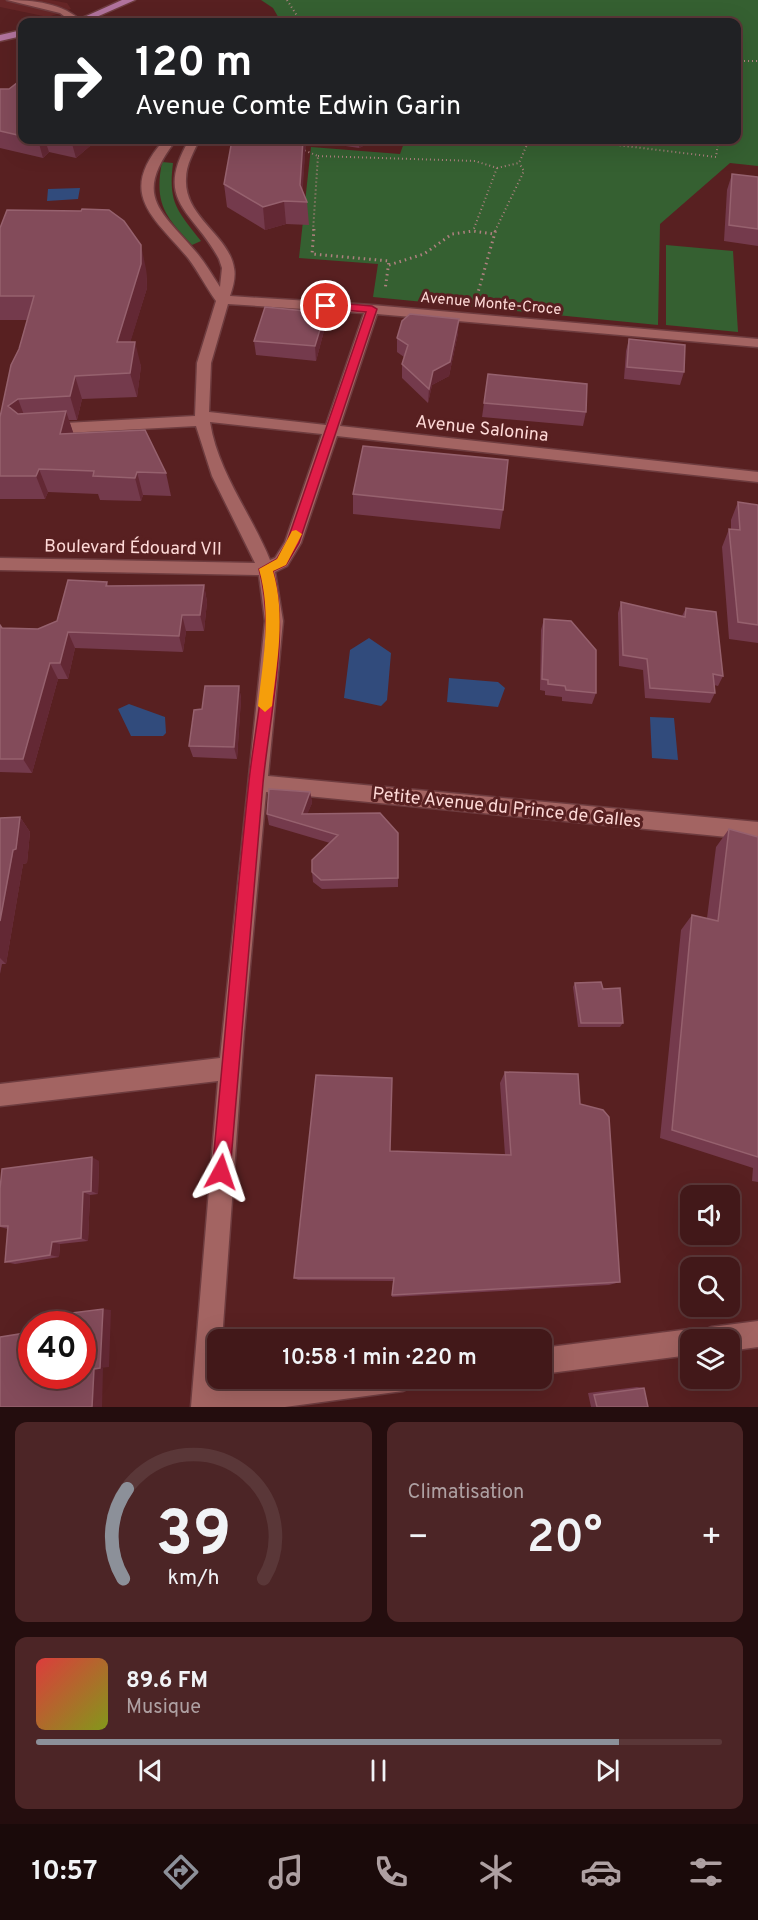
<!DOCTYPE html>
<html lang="fr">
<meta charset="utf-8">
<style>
body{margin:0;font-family:Overpass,sans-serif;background:#4c2526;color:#f1f3f6;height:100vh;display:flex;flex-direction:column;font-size:22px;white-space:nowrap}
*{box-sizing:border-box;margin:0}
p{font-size:20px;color:#aea0a2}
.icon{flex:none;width:33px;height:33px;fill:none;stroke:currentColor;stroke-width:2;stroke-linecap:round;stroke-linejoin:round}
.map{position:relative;height:1407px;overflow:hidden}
.sheet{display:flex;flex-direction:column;gap:15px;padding:15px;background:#240d0e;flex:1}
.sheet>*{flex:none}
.top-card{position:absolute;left:18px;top:18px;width:723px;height:126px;border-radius:12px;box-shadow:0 6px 24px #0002,0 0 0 2px #5a3738;background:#202124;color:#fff;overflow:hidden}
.buttons{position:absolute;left:680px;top:1185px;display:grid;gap:12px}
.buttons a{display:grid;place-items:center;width:60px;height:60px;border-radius:12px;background:#421819;box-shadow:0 6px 24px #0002,0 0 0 2px #5a3738;font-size:30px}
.speed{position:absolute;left:18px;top:1311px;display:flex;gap:12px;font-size:30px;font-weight:700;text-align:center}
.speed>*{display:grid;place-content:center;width:78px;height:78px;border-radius:50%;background:#421819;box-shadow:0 6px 24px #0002,0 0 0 2px #5a3738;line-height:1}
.speed .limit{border:9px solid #d22;background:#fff;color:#111}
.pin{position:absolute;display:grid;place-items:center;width:51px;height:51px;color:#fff;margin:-26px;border:3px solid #fff;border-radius:50%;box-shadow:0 2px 6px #0007}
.me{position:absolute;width:66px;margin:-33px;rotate:5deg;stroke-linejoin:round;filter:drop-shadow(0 0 4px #0008)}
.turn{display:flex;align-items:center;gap:21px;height:126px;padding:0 18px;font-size:27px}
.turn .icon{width:78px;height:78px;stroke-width:2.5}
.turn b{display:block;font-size:42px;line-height:51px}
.big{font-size:45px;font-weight:600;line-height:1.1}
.sheet .card{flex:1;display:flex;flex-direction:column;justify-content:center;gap:9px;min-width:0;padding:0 21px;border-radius:12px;background:#4c2526}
.sheet .dial{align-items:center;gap:0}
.dial svg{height:156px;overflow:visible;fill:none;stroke:#5a3738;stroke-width:7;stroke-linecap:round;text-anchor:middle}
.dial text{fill:#f1f3f6;stroke:none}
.song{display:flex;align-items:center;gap:18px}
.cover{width:72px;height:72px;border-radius:9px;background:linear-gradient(135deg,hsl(0 70% 55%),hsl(70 70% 35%))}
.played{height:6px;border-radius:3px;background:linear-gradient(90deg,#8c9099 85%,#5a3738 85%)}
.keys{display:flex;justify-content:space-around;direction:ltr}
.heat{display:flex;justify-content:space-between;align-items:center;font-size:33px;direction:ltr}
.sheet .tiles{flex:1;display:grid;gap:15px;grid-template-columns:1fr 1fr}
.card:last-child{grid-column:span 2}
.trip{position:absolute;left:207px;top:1329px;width:345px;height:60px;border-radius:12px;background:#421819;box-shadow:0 6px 24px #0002,0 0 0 2px #5a3738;font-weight:600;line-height:60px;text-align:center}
.tab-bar{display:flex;height:96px;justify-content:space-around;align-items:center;background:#1a0a0a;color:#aea0a2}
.tab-bar .icon{width:42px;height:42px}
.tab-bar .current{color:#8c9099}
.tab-bar b{font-size:27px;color:#f1f3f6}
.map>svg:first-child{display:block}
</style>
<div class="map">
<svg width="758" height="1407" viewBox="0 0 758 1407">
<rect width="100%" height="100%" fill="#582021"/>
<!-- built -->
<path fill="#662627" d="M0,0H50L67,3L71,9L48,17L0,7Z"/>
<!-- green -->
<path fill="#356031" d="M261,0H758V166L730,163L660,224L658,325L373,297L378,264L299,258L311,147L400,154L405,140H736V22H281L273,8Z
M162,162L173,163C168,203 177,210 201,241L192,245C165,216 154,204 162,162Z
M666,245L733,251L738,332L666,325Z"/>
<!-- water -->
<path fill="#314b7c" d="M80,188L78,199L47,201L48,189Z
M369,638L391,653L387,700L381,706L344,698L350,650Z
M449,678L498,682L505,688L498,707L447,702Z
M129,704L165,717L166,733L163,736H131L118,709Z
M650,717L674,718L678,760L652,758Z"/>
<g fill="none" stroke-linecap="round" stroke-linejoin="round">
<defs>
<path id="minor" d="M7,0C33,0 64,3 82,22H72L60,13Z
M164,140H176C133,196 159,209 196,252C205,262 212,275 220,287L222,268L219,259C193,210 153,202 189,140H199C194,152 186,164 186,179C184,217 229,235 234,268C236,277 233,287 230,296L372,305L758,339V347L377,314L340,426L758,472V482L337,436L301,543L287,566L275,572L283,621L268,776L758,822V840L266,792L244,1032L222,1340H218L219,1387L301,1378H416L412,1387L403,1391L285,1407H191L218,1081L0,1106V1084L220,1058L265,621L259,575L0,570V558L255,563L212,476L196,426L47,434L40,429L47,424L195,416L197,363L216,301C206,287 198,271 188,258C154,217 116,194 164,140ZM228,304L364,313L326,425L209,412L211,363ZM210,422L322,434L285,542L275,558L270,560C251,513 218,473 210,422Z
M758,1321V1347L729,1351V1340H690V1355L542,1374V1348L690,1329L700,1335L702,1331L711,1327Z"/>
<path id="major" d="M122,0H135L85,22H73Z
M22,30V36L0,41V35Z"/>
</defs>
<!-- minor casing -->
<use href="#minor" stroke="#6e3c3f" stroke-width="3"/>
<!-- major casing -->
<use href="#major" stroke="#6e3c3f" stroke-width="3"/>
<!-- path-far1 -->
<path stroke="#af8180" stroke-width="2" stroke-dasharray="1 3" stroke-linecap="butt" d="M287,0L301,22
M736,61H758
M576,140L716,157L718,143L686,140
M301,149L318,156L313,231
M318,156L475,161L497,168L473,231
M497,168L519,163L529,140
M495,231L524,171L519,163"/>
<!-- path -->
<path stroke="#af8180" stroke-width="3" stroke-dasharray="1.5 4" stroke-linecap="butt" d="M314,229L312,254L389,261L385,290
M389,265L424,254L452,234L473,231L494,234
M477,296L496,229"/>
<!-- minor -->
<use href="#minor" fill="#a36462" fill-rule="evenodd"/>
<!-- major -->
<use href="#major" fill="#b1739d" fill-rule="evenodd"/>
</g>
<!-- wall -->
<path fill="#743a4c" d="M22,79V140H97L76,158L49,152L43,158L0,148V89H9Z
M232,140H375L359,148L306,140L302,191L307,202L309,225L286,224L265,230L227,207L224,184Z
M732,174L758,177V246L724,241L727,190Z
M0,228L146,269L147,288L130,342L141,366L137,397L82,399L77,420H69L73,433L166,473L171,496L143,495L141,501L100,500L98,494L48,492L45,499H0V417L27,320H0Z
M325,313V327L316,361L256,355L254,341Z
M458,333L449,376L432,385L428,403L402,378V364L404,357L397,352V338Z
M629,339L684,372L680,385L624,379L626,351Z
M484,403L586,412L583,426L482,417Z
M353,494L503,510L500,529L353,514Z
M738,502L758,505V643L729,639L722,547L729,529L731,530V520Z
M107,582L108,586L204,585L207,602L204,631H186L183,652L75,648L68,679H58L32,773L0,772V625L2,628L38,629L57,621Z
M621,602L682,616L686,608L723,676L718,686L714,685L715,693L710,703L645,698L643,670L619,666L618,613Z
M544,619L596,693L592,704L562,701V697L545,695V691L540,690L541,630Z
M239,686L241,699L237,759L193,757L189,746L202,709Z
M310,792L312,803L307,814L398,878V887L322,889L313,882L312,872L330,843L269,825L267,814Z
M20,817L30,832L27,863L23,864L6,964H2L0,974V818Z
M729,829L758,837V1182L752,1181L753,1168L660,1138L681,930L692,915L707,918L716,847Z
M575,983L603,989L623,1023L620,1027H578L573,987Z
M505,1072L580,1104L620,1282L609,1285L392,1297L393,1281L298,1280L294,1278L390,1151L505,1155L500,1083Z
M99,1161L98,1194L90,1195L88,1241L60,1244L59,1257L15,1264L5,1262L8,1229L0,1227V1189Z
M637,1387L644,1388L648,1407H591L588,1393Z"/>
<!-- shaded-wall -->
<path fill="#632834" d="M38,140H45L49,152L43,158Z
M71,140H97L76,158Z
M303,140H306L302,202L300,185Z
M359,140H375L359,148Z
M284,201L286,224L265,230L263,207Z
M141,245L146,269L147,288L123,366L117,342Z
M325,313V327L316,361L315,346Z
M459,319L458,333L449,376L432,385L428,403L429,389L433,371Z
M135,342L141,366L137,397L130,373Z
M75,376L82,399L77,420L70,396Z
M18,399L27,423L8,406Z
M66,411L74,435L60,434Z
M39,469L48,492L45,499L36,476Z
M137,472L143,495L141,501L135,478Z
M204,585L207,602L204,631L200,615Z
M182,615L186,631L183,652L179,636Z
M68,632L75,648L68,679L60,663Z
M50,663L58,679L32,773L23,759Z
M239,686L241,699L237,759L234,747Z
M310,792L312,803L303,825L302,814Z
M20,817L30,832L27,863L23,864L6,964L0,958V921Z
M92,1157L99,1161L98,1194L91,1191Z
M83,1192L90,1195L88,1241L81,1238Z
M52,1242L60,1244L59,1257L50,1255Z
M103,1309L111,1310L109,1367L100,1368Z
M103,1368L102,1407H92L94,1369Z"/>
<!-- building -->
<path fill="#834b5a" stroke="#96616e" stroke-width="1.5" d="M22,79V136L0,131V89H9Z
M232,140H303L300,185L307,202L284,201L263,207L224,184Z
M732,174L758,177V229L729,225Z
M82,209L109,210L124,221L141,245V264L117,342H135L130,373L75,376L70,396L18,399L8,406L18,414L66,411L60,434L145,430L166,473L137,472L135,478L93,476L94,471L39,469L36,476H0V417L11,365L19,349L34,296H0V228L7,210L81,211Z
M265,307L325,313L315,346L254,341Z
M410,314L459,319L450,362L433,371L429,389L402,364L408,345L397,338L402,321Z
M629,339L685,345L684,372L627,367Z
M488,374L587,384L586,412L484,403Z
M363,446L508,460L503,510L353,494Z
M738,502L758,505V625L738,622L729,529L740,530Z
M68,580L107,582L106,586L204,585L200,615H182L179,636L68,632L60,663H50L23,759H0V625L2,628L38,629L57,621Z
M621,602L685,617L686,608L716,612L723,676L713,674L715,693L650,688L647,659L623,655Z
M544,619L571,621L596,650V693L566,690L565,686L548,684V680L542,679Z
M205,686H239L234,747L189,746L194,710L202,709Z
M269,789L310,792L302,814L380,813L398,833V878L321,880L312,872V860L338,835L267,814Z
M20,817L16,849L13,850L0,921V818Z
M729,829L758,837V1157L672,1130L692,915L718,921Z
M601,982L603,989L620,988L623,1023H581L575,983Z
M505,1072L578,1074L580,1104L603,1110L609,1117L620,1282L392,1295L394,1278H294L316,1075L392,1078L390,1151L511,1155Z
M92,1157L91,1191L83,1192L81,1238L52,1242L50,1255L5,1262L8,1226H0V1189L2,1169Z
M103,1309L100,1368L94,1369L92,1407H0V1337L32,1332V1376H82V1324H48V1316Z
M644,1388L648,1407H597L594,1395Z"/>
<!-- route -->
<path fill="#e11d48" stroke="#92132f" stroke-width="1.5" d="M326,302L372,306L377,309L299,543L286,565L273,571C290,631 269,719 263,783C251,912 241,1042 230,1172L228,1178L221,1181L215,1178L212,1172C225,1042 235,911 249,781C256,716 277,632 259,569L277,559L287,542L366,312L323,308L321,306Z"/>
<!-- slow -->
<path fill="#f59e0b" d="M296,530L302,534L286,565L273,571C286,616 277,661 272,706L265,712L258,706C263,660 272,615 259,569L277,559L292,531Z"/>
<g text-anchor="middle" stroke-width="6" stroke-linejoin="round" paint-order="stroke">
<!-- far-street labels -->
<g font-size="15" fill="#fed9d7" stroke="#582021">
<text transform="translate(491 303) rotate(5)" y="5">Avenue Monte-Croce</text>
</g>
<!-- street labels -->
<g font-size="18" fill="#fed9d7" stroke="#582021">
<text transform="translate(482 428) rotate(6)" y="6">Avenue Salonina</text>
<text transform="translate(133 547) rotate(1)" y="6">Boulevard Édouard VII</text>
<text transform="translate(507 807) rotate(6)" y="6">Petite Avenue du Prince de Galles</text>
</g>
</g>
</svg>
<div class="buttons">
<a><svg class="icon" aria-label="sound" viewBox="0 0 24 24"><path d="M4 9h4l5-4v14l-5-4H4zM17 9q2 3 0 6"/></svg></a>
<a><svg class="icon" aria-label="search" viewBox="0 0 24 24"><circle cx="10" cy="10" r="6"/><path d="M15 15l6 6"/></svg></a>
<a><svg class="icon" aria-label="layers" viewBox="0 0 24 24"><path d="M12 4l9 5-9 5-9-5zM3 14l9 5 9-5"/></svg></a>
</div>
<div class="speed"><div class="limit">40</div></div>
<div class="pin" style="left:326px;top:306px;background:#d93025"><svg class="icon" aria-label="arrive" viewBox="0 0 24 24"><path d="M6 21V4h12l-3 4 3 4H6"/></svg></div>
<svg class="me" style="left:221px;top:1172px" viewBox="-20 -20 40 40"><path d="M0-17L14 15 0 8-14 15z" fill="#e11d48" stroke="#fff" stroke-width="4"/></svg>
<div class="trip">10:58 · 1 min · 220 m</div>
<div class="top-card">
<div class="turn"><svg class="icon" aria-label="right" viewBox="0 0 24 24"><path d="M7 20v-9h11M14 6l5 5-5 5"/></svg><div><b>120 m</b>Avenue Comte Edwin Garin</div></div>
</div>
</div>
<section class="sheet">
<div class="tiles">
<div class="card dial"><svg viewBox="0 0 100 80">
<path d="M14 69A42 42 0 1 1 86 69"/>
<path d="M14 69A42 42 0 0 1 16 23" stroke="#8c9099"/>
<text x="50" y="56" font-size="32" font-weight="700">39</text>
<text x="50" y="72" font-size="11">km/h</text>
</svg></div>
<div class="card"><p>Climatisation</p>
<div class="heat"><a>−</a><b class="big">20°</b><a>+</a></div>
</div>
<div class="card">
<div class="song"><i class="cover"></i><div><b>89.6 FM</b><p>Musique</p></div></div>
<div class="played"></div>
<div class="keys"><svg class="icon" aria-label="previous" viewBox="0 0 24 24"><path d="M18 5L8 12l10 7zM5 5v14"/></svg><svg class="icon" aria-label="pause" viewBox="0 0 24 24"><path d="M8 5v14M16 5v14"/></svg><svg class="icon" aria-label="next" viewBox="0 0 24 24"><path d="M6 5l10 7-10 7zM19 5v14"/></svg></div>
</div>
</div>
</section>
<nav class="tab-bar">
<b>10:57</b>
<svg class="icon current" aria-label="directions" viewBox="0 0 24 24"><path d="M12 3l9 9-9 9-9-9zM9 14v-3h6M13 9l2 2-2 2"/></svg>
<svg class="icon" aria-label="music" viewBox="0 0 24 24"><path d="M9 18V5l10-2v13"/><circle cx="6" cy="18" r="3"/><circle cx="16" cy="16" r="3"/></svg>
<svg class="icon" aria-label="phone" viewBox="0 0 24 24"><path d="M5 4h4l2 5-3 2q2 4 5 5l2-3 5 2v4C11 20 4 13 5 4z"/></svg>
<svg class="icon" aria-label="climate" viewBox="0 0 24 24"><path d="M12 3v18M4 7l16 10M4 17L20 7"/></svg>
<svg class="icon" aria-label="car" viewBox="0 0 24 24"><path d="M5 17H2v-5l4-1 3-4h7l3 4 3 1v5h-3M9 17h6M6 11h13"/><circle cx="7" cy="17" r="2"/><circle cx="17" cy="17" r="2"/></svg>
<svg class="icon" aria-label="filters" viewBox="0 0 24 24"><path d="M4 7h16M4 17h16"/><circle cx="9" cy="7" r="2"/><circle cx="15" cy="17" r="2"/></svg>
</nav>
